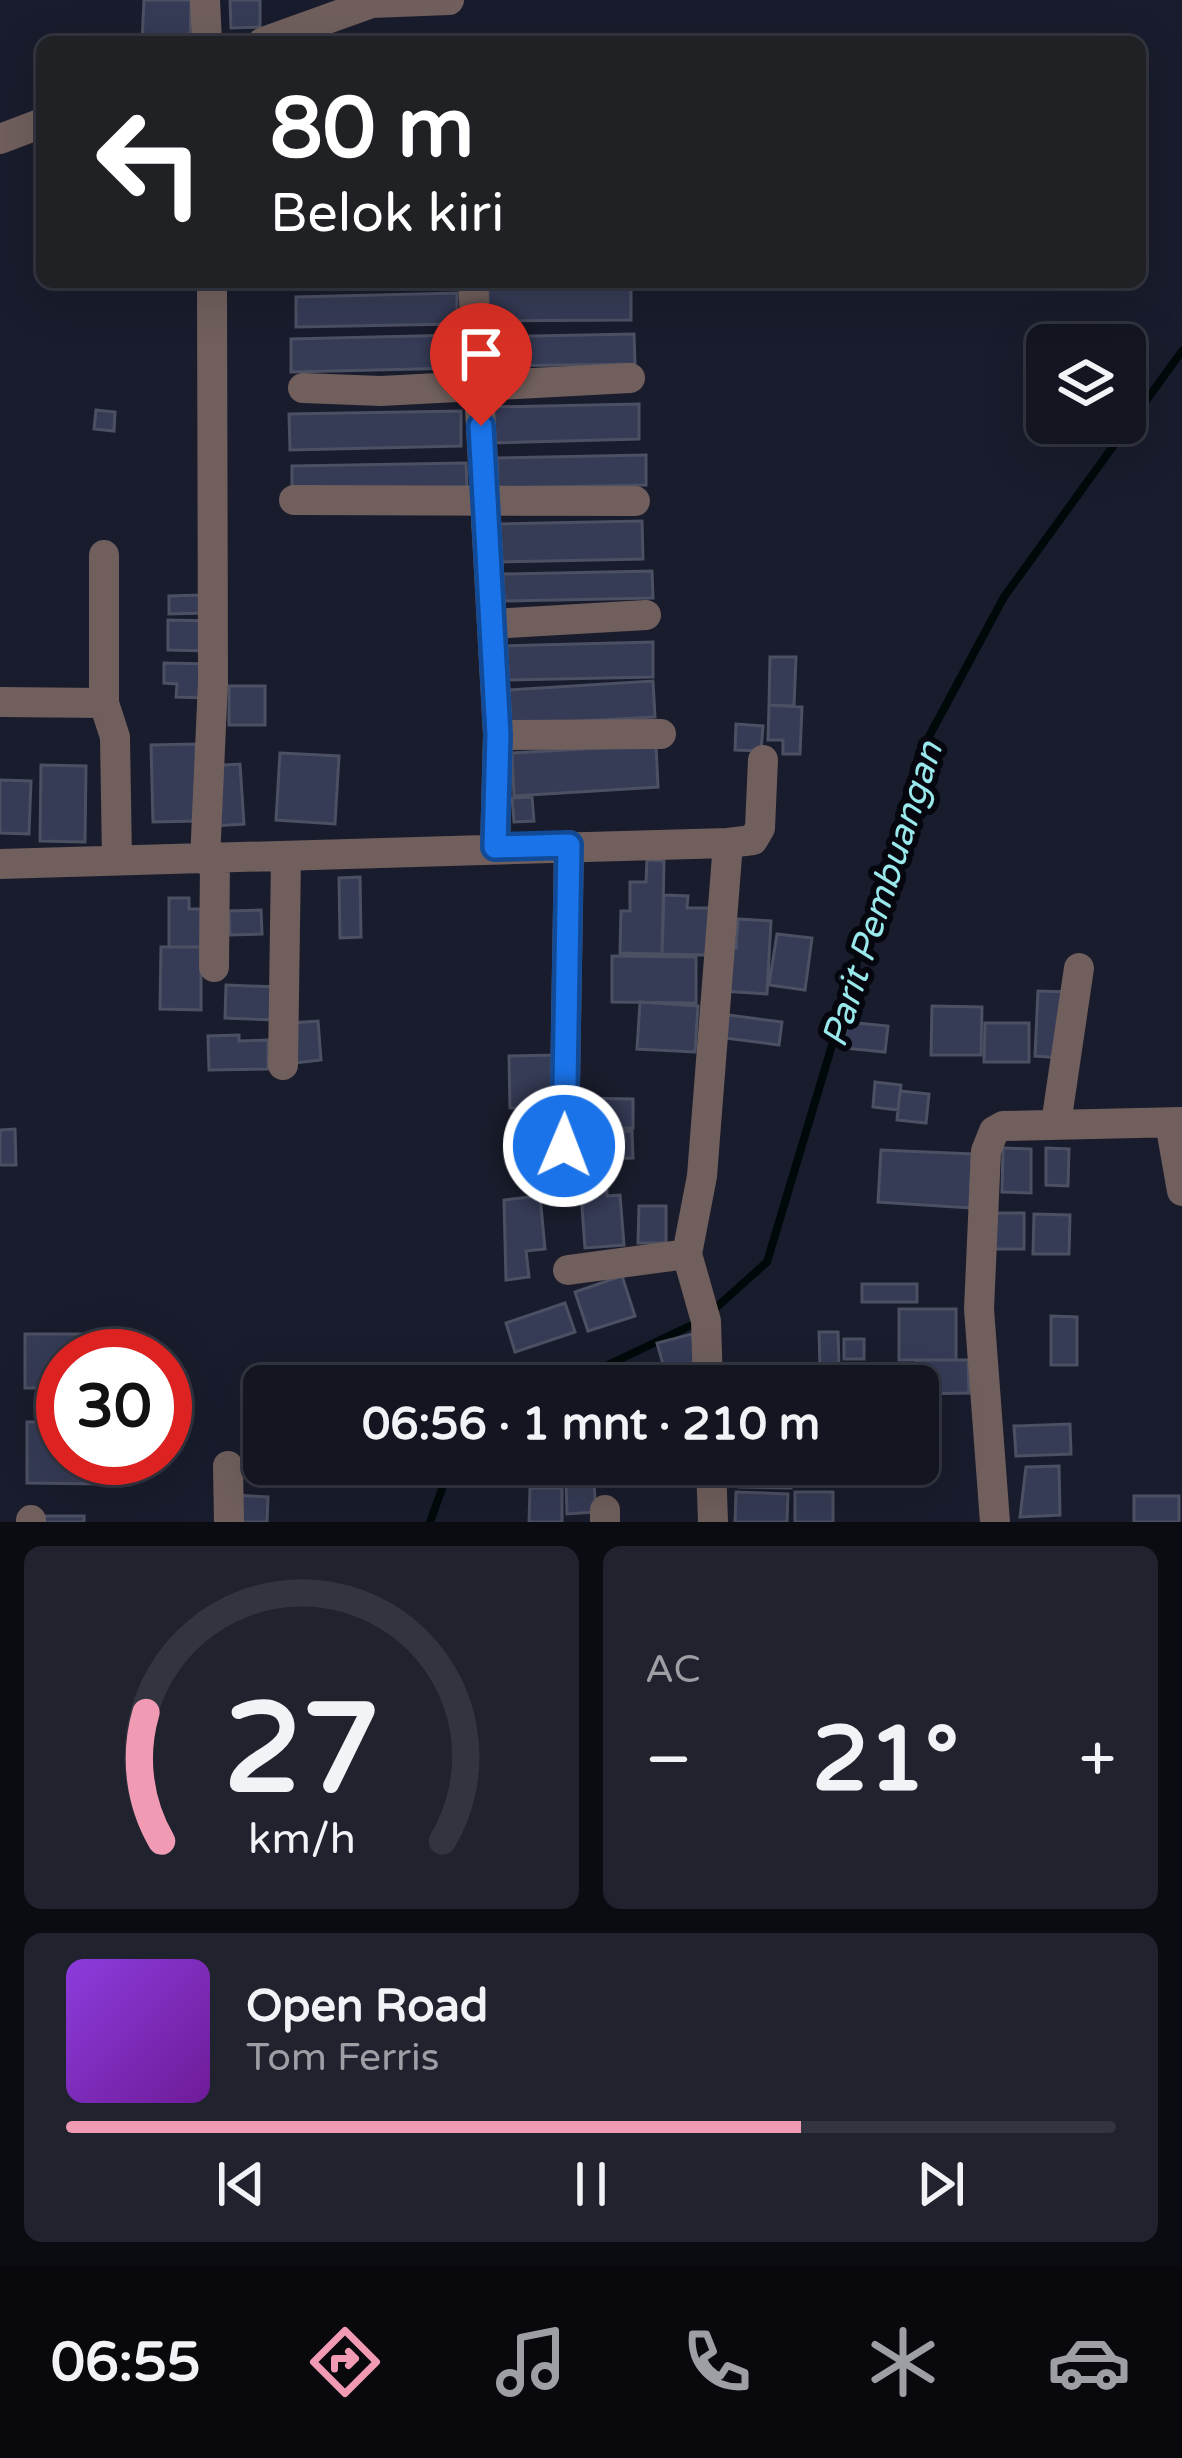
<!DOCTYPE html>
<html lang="id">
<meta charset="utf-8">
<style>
body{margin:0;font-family:"Varela Round",sans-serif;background:#20222e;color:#f1f3f6;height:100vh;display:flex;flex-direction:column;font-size:45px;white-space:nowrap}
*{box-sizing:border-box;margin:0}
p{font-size:39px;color:#9d9fa5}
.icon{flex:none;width:66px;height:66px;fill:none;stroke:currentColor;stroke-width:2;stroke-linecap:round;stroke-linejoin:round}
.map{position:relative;height:1522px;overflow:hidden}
.side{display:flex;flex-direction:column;gap:24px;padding:24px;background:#0a0c12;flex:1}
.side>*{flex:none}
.banner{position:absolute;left:36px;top:36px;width:1110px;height:252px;border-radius:18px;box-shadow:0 12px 48px #0002,0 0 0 3px #32343f;background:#202124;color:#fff;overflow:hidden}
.buttons{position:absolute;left:1026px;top:324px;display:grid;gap:24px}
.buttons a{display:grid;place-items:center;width:120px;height:120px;border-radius:18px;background:#131521;box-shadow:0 12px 48px #0002,0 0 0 3px #32343f;font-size:60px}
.speed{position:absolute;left:36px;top:1329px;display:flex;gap:24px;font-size:60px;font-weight:700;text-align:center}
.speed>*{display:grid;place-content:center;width:156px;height:156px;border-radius:50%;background:#131521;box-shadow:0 12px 48px #0002,0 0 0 3px #32343f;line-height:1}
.speed .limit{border:18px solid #d22;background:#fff;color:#111}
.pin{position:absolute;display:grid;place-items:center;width:102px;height:102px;color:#fff;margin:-123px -51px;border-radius:50% 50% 50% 0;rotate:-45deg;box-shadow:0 0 12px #0007}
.pin .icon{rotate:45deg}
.me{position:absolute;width:132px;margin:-66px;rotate:1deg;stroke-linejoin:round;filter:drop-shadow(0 0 9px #0008)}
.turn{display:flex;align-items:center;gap:42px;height:252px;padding:0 36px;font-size:54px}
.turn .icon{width:156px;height:156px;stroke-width:2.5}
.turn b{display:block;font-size:84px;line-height:102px}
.big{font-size:90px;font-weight:700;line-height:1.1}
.side .tile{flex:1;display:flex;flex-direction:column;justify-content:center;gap:18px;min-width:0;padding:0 42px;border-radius:18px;background:#20222e}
.side .dial{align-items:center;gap:0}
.dial svg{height:312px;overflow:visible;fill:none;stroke:#32343f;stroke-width:7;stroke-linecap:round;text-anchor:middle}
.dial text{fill:#f1f3f6;stroke:none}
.song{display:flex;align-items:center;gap:36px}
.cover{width:144px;height:144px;border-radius:18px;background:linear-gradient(135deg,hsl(270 70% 55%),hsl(280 70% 35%))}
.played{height:12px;border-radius:6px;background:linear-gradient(90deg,#f19ab4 70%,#32343f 70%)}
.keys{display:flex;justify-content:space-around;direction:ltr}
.heat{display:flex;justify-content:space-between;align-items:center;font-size:66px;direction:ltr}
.side .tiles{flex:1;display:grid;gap:24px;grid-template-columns:1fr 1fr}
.tile:last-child{grid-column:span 2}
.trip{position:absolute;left:243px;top:1365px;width:696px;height:120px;border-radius:18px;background:#131521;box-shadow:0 12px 48px #0002,0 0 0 3px #32343f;font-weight:700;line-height:120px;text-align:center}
.dock{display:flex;height:192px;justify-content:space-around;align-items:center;background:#08080d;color:#9d9fa5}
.dock .icon{width:84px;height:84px}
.dock .selected{color:#f19ab4}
.dock b{font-size:54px;color:#f1f3f6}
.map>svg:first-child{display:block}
</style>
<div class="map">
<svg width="1182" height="1522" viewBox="0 0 1182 1522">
<rect width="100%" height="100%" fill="#191c2c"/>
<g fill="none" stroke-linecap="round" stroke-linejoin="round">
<!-- stream -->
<path stroke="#00090a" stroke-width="8" d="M710,1313L767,1262L919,755L1004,597L1182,351
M564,1386L698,1322
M430,1522L451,1464"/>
</g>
<!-- building -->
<path fill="#363b56" stroke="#4c5063" stroke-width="3" d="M144,0H191L190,42H142Z
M230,0H260V27L231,28Z
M631,287V320L488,321V288Z
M457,293V324L296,327V297Z
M634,334L635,364L487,366L486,337Z
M458,335L459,368L291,372V339Z
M639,404V439L492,443L491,407Z
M96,410L115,412L114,431L94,429Z
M461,411V446L290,450L289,414Z
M646,455V485L498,488L497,458Z
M466,463L467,487L292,490V466Z
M642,521L643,559L497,562V524Z
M652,571L653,598L503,601L502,574Z
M202,595L203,613L169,614V596Z
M168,620L209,621V651L168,650Z
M653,642V677L503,680L502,646Z
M770,657H796L794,706L769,705Z
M164,663L208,664L207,698L176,697L177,684L164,683Z
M653,681L655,717L511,725L508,690Z
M229,686H265V725H229Z
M769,705L802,707L800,754H783V740H768Z
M736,724L763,726L761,751L735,750Z
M196,744L198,821L153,822L151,745Z
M656,745L658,787L514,796L512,753Z
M280,753L339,756L335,824L276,820Z
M240,764L244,824L214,826L209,766Z
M41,765L86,766L85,842L40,841Z
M0,780L31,781L29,834L0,833Z
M532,797L534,821L514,822L512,798Z
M647,860L664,861L662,954L620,953L621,911H630V882H646Z
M360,877L361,937L340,938L339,878Z
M664,895L688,896L687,908H710L709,955L662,954Z
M169,898H189V909H201V947H169Z
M261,910L262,934L230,935L229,911Z
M738,919L771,921L767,994L723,991L726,947L736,948Z
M777,934L812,938L805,990L769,985Z
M161,947H201V1010L160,1009Z
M612,956L696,957V1003L612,1002Z
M226,985L276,987L274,1020L225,1018Z
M1038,991L1068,992L1064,1058L1035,1056Z
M640,1002L698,1006L695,1052L637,1049Z
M932,1006L982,1007L981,1055H931Z
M728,1015L782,1022L779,1045L725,1038Z
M318,1021L321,1060L294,1063L291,1023Z
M847,1022L888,1026L885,1052L844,1048Z
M985,1023H1029V1062H984Z
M239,1035V1041L268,1040V1069L209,1070L208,1036Z
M559,1055L560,1108H510L509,1056Z
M875,1082L901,1085L898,1110L873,1107Z
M900,1091L929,1094L926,1123L897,1120Z
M579,1098L633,1099V1128H579Z
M15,1129L16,1165H0V1130Z
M632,1131L633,1158L585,1159V1132Z
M1003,1148L1031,1149V1193L1002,1192Z
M1046,1148L1069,1149L1068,1186L1046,1185Z
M881,1150L972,1154L970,1208L878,1202Z
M607,1191V1196L620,1195L624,1245L585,1248L581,1193Z
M540,1196L545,1249L526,1251L529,1277L506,1280L504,1200Z
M639,1206H666V1243H638Z
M994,1213H1024V1249H994Z
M1034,1214L1070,1215L1069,1254H1033Z
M622,1276L635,1316L588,1331L575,1292Z
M862,1284H917V1302H862Z
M565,1303L575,1332L515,1352L506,1323Z
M899,1309H956V1360H899Z
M1051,1316L1077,1317V1365H1051Z
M819,1332H838L839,1367H820Z
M25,1334H81V1356H63V1388H25Z
M692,1334L700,1365L666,1375L657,1343Z
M844,1339H864V1359H844Z
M917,1360H968L969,1393L918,1394Z
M27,1422H63V1458H104L103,1484L27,1483Z
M1070,1424L1071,1454L1016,1456L1014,1426Z
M739,1464H791V1488L739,1487Z
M1059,1466L1060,1515L1020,1517L1026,1467Z
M594,1483L596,1512L567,1514L566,1484Z
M530,1488H562V1522H529Z
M736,1492L788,1494L787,1522H735Z
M795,1492H833V1522H795Z
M234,1495L268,1497L267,1522H233Z
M1134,1496H1179V1522H1134Z
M40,1516H84V1522H40Z"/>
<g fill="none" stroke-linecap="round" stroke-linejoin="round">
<!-- minor -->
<path stroke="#705f5c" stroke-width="30" d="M205,0L207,42
M263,42L372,3L449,0
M0,139L42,123
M473,282L498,735L495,847
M303,388L381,391L630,378
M294,500L635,501
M104,555V703L115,737L117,860
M492,624L646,615
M0,702L104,703
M498,735L661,734
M569,845L564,1146L576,1174
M205,860L213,682L212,282
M0,864L728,843
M214,967L215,860
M283,1065L286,856
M1170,1123L1182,1191
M1056,1124L1079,968
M568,1270L687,1254
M708,1386L706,1321L687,1254L702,1176L728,843L753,840L760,828L763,760
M711,1464L713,1522
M228,1466L229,1522
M31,1520V1522
M605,1522V1510
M995,1522L979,1309L986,1151L994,1131L1003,1126L1182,1122"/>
</g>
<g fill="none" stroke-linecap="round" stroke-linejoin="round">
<defs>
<path id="route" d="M481,426L498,735L495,847L569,845L564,1146"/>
</defs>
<!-- route casing -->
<use href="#route" stroke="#114b97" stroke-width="30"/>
<!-- route -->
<use href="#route" stroke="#1a73e8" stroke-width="21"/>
</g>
<g text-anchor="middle" stroke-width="12" stroke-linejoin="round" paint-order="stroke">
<!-- water labels -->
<g font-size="36" font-style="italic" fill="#99e8eb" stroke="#06070e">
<text transform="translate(881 894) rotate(-72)" y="13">Parit Pembuangan</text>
</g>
</g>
</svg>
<div class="buttons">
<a><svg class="icon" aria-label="layers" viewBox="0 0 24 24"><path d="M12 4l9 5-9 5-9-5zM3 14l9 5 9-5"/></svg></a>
</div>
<div class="speed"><div class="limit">30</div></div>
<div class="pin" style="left:481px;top:426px;background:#d93025"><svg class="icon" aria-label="arrive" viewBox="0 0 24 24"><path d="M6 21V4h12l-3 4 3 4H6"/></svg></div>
<svg class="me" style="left:564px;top:1146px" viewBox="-20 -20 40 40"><circle r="17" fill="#1a73e8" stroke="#fff" stroke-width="3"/><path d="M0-11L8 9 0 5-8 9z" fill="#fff"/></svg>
<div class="trip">06:56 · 1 mnt · 210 m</div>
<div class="banner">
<div class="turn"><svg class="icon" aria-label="left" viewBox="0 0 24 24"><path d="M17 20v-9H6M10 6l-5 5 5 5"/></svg><div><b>80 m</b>Belok kiri</div></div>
</div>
</div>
<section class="side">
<div class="tiles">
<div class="tile dial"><svg viewBox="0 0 100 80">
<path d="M14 69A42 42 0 1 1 86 69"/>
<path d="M14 69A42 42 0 0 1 10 36" stroke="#f19ab4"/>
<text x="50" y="56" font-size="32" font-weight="700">27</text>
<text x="50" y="72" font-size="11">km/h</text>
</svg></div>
<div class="tile"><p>AC</p>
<div class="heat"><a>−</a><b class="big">21°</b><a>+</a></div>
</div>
<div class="tile">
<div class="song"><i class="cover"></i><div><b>Open Road</b><p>Tom Ferris</p></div></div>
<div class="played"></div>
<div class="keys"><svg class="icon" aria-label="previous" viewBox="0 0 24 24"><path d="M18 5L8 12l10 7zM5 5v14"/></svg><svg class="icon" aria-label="pause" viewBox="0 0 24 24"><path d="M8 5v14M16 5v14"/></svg><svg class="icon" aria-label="next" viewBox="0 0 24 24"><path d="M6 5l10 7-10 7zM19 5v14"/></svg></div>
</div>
</div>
</section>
<nav class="dock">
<b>06:55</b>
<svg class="icon selected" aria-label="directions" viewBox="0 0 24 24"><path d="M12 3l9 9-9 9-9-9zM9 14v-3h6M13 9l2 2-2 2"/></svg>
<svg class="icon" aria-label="music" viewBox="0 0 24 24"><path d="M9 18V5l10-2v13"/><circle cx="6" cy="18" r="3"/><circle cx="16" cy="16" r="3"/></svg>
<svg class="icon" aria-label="phone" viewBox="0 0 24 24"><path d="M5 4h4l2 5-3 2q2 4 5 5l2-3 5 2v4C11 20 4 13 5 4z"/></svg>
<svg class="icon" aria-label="climate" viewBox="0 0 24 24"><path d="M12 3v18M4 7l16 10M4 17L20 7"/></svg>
<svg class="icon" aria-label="car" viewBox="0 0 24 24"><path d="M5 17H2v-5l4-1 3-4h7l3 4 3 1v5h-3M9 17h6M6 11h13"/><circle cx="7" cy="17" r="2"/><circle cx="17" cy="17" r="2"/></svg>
</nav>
